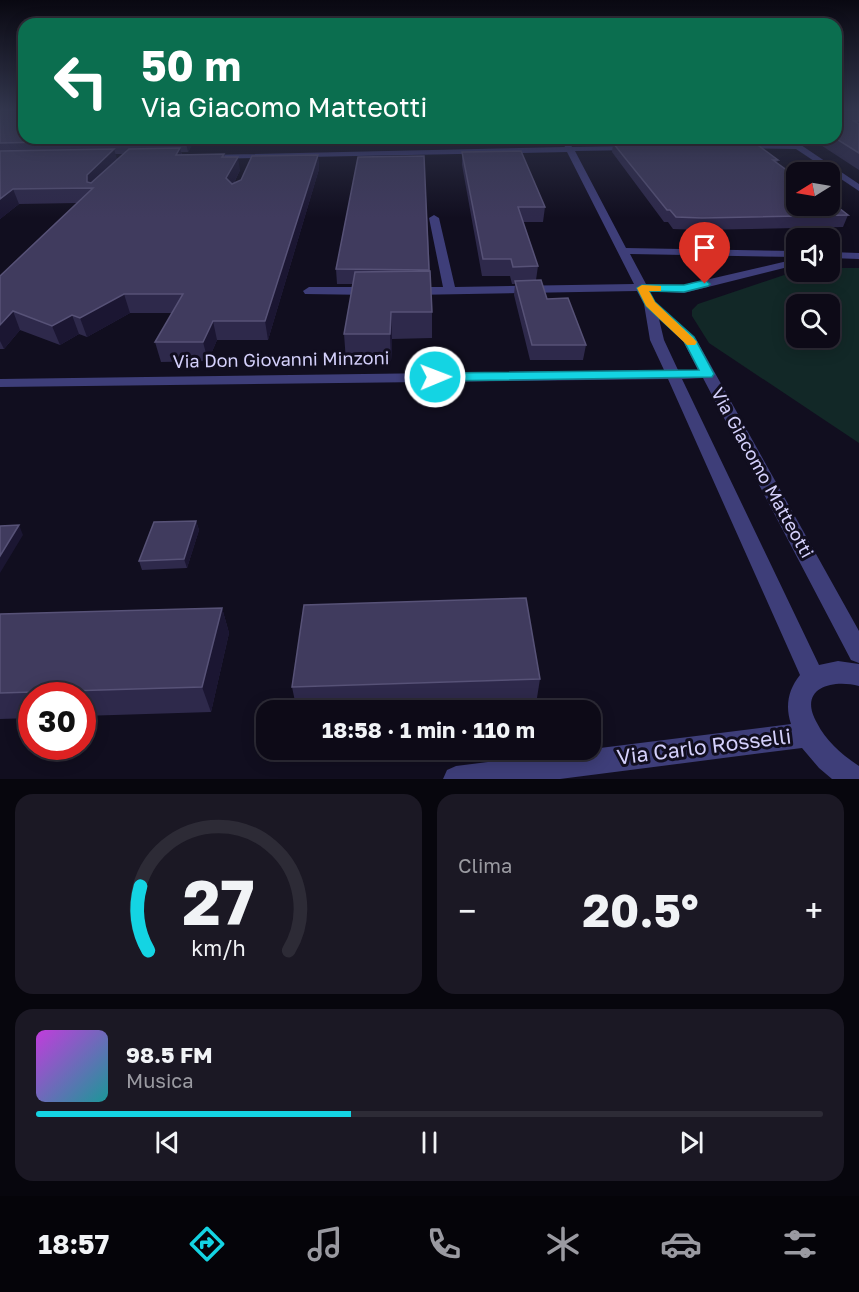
<!DOCTYPE html>
<html lang="it">
<meta charset="utf-8">
<style>
body{margin:0;font-family:"Golos Text",sans-serif;background:#1b1824;color:#f1f3f6;height:100vh;display:flex;flex-direction:column;font-size:22px;white-space:nowrap}
*{box-sizing:border-box;margin:0}
p{font-size:20px;color:#9a9aa1}
.icon{flex:none;width:33px;height:33px;fill:none;stroke:currentColor;stroke-width:2;stroke-linecap:round;stroke-linejoin:round}
.map{position:relative;height:779px;overflow:hidden}
.details{display:flex;flex-direction:column;gap:15px;padding:15px;background:#07060d;flex:1}
.details>*{flex:none}
.top-card{position:absolute;left:18px;top:18px;width:824px;height:126px;border-radius:18px;box-shadow:0 3px 15px #0003,0 0 0 2px #2d2b36;background:#0b6e4f;color:#fff;overflow:hidden}
.needle{width:39px;rotate:259deg}
.controls{position:absolute;left:786px;top:162px;display:grid;gap:12px}
.controls a{display:grid;place-items:center;width:54px;height:54px;border-radius:12px;background:#0d0a17;box-shadow:0 3px 15px #0003,0 0 0 2px #2d2b36;font-size:30px}
.speed{position:absolute;left:18px;top:682px;display:flex;gap:12px;font-size:30px;font-weight:700;text-align:center}
.speed>*{display:grid;place-content:center;width:78px;height:78px;border-radius:50%;background:#0d0a17;box-shadow:0 3px 15px #0003,0 0 0 2px #2d2b36;line-height:1}
.speed .limit{border:9px solid #d22;background:#fff;color:#111}
.pin{position:absolute;display:grid;place-items:center;width:51px;height:51px;color:#fff;margin:-62px -26px;border-radius:50% 50% 50% 0;rotate:-45deg;box-shadow:0 0 6px #0007}
.pin .icon{rotate:45deg}
.me{position:absolute;width:66px;margin:-33px;rotate:89deg;stroke-linejoin:round;filter:drop-shadow(0 0 4px #0008)}
.turn{display:flex;align-items:center;gap:21px;height:126px;padding:0 24px;font-size:27px}
.turn .icon{width:78px;height:78px;stroke-width:2.5}
.turn b{display:block;font-size:42px;line-height:51px}
.big{font-size:45px;font-weight:700;line-height:1.1}
.details .tile{flex:1;display:flex;flex-direction:column;justify-content:center;gap:9px;min-width:0;padding:0 21px;border-radius:18px;background:#1b1824}
.details .dial{align-items:center;gap:0}
.dial svg{height:156px;overflow:visible;fill:none;stroke:#2d2b36;stroke-width:7;stroke-linecap:round;text-anchor:middle}
.dial text{fill:#f1f3f6;stroke:none}
.song{display:flex;align-items:center;gap:18px}
.cover{width:72px;height:72px;border-radius:9px;background:linear-gradient(135deg,hsl(290 70% 55%),hsl(180 70% 35%))}
.played{height:6px;border-radius:3px;background:linear-gradient(90deg,#14d4e3 40%,#2d2b36 40%)}
.keys{display:flex;justify-content:space-around;direction:ltr}
.heat{display:flex;justify-content:space-between;align-items:center;font-size:33px;direction:ltr}
.details .tiles{flex:1;display:grid;gap:15px;grid-template-columns:1fr 1fr}
.tile:last-child{grid-column:span 2}
.trip{position:absolute;left:256px;top:700px;width:345px;height:60px;border-radius:18px;background:#0d0a17;box-shadow:0 3px 15px #0003,0 0 0 2px #2d2b36;font-weight:700;line-height:60px;text-align:center}
.menu{display:flex;height:96px;justify-content:space-around;align-items:center;background:#050409;color:#9a9aa1}
.menu .icon{width:42px;height:42px}
.menu .current{color:#14d4e3}
.menu b{font-size:27px;color:#f1f3f6}
.map>svg:first-child{display:block}
</style>
<div class="map">
<svg width="859" height="779" viewBox="0 0 859 779">
<rect width="100%" height="100%" fill="#110e1f"/>
<!-- green -->
<path fill="#122827" fill-rule="evenodd" d="M830,268H859V443L709,343L692,316V310L698,304L796,271L830,272ZM796,304H830V338H796Z"/>
<g fill="none" stroke-linecap="round" stroke-linejoin="round">
<!-- street -->
<path fill="#3e3e79" fill-rule="evenodd" d="M560,138H568L572,147L631,146L635,148L631,150L575,151L626,248L796,251V257L630,254L646,284L684,285L796,259V265L684,293L649,291L655,302L696,339L859,631V663L851,660L703,378L682,379L819,665L838,661L859,664V686C832,679 797,688 817,723C826,741 842,755 859,766V779H832L819,768L802,748L560,779H443L447,770L456,766L791,724C785,706 788,690 800,675L668,379L0,387V379L664,370L650,340L644,304L637,291L411,295L405,291L411,287H443L429,218L434,215L439,218L455,287L634,284L567,152L206,159L202,157L206,155L565,147ZM659,319L683,341L698,370H678L664,340Z
M739,144L801,145L859,184V191L796,149L736,148L735,146Z
M830,252L859,253V259L830,258Z
M309,287H372L378,291L372,295L305,294L303,291Z"/>
</g>
<!-- wall -->
<path fill="#2e294b" fill-rule="evenodd" d="M0,109L24,138H196L188,152H181L182,154H224L225,157L240,170L234,183L318,155L319,169L268,340H217L208,361L161,362L155,342L172,313H130L87,337L79,334L60,345L20,330L4,349H0V276L77,203L19,204L0,219ZM115,154H124L117,160Z
M859,109V170L810,138H836Z
M600,138H739L738,140L778,160L777,163L848,215L843,227L699,230L673,229L668,222H664L612,152L613,144H606Z
M462,152L545,207L543,222H523L538,266L536,280L547,299L586,345L583,360H530L514,295L515,284H512L510,276H482L462,165Z
M424,156L432,312V338L392,339L391,361H346L344,334L353,284H337L336,269Z
M196,521L199,530L187,568L142,570L139,561Z
M222,608L229,633L211,712L82,716V696H32V718L0,719V614Z
M540,679L536,704L329,711H297L292,687Z"/>
<!-- shaded-wall -->
<path fill="#1b1632" d="M186,138H196L188,152L185,139Z
M180,148L183,161L176,155Z
M114,149L118,162L92,188L87,182V175Z
M318,155L319,169L268,340L265,321Z
M238,157L240,170L229,193L226,178Z
M13,189L19,204L0,219V199Z
M124,294L130,313L87,337L80,318Z
M13,311L20,330L4,349L0,341V325Z
M391,312L392,339L391,361L390,334Z
M72,315L79,334L60,345L52,326Z
M213,321L217,340L208,361L203,342Z
M196,521L199,530L187,568L184,559Z
M19,525L23,535L0,573V556Z
M222,608L229,633L211,712L202,687Z"/>
<!-- building -->
<path fill="#403b5e" stroke="#575277" stroke-width="1.5" d="M0,109H24V138H186L185,139L0,143Z
M836,109H859V121H854L859,124V153L835,138H836Z
M751,140L778,160H773L796,177V206H830V201L848,215L702,218L676,217L670,210H667L613,143Z
M180,148L176,155L224,154L222,157H238L226,178L232,184L241,180L252,156L318,155L265,321H213L203,342H155L183,294H124L80,318L72,315L52,326L13,311L0,325V276L93,188L13,189L0,199V151L114,149L87,175V182L91,183L129,149Z
M521,151L545,207H518L538,266L513,267L511,259H483L462,152Z
M424,156L429,270L336,269L358,157Z
M430,271L432,312H391L390,334H344L355,272Z
M541,280L547,299L568,298L586,345H532L515,281Z
M196,521L184,559L139,561L154,522Z
M19,525L0,556V526Z
M526,598L540,679L292,687L304,605Z
M222,608L202,687L0,693V614Z"/>
<!-- sky -->
<linearGradient id="sky" x2="0" y2="1"><stop stop-color="#090811"/><stop offset="0.5" stop-color="#32364d"/><stop offset="1" stop-color="#32364d" stop-opacity="0"/></linearGradient>
<rect width="859" height="218" fill="url(#sky)"/>
<!-- route -->
<path fill="#14d4e3" stroke="#0d8a94" stroke-width="1.5" d="M705,280L710,284L708,286L684,292L649,291L655,302L694,337L714,374L712,377L435,381L428,377L435,373L699,370L684,341L646,306L637,288L642,285H684Z"/>
<!-- slow -->
<path fill="#f59e0b" d="M642,285L661,286V291H649L655,302L695,340L697,342L695,345H687L646,306L637,288Z"/>
<g text-anchor="middle" stroke-width="6" stroke-linejoin="round" paint-order="stroke">
<!-- street labels -->
<g font-size="18" fill="#d4d0fb" stroke="#110e1f">
<text transform="translate(281 360) rotate(-1)" y="6">Via Don Giovanni Minzoni</text>
<text transform="translate(762 473) rotate(61)" y="6">Via Giacomo Matteotti</text>
</g>
<!-- near-street labels -->
<g font-size="21" fill="#d4d0fb" stroke="#110e1f">
<text transform="translate(704 747) rotate(-7)" y="7">Via Carlo Rosselli</text>
</g>
</g>
</svg>
<div class="controls">
<a><svg class="needle" viewBox="-14 -14 28 28"><path d="M0-13l5 13h-10z" fill="#e53935"/><path d="M0 13l5-13h-10z" fill="#9a9aa1"/></svg></a>
<a><svg class="icon" aria-label="sound" viewBox="0 0 24 24"><path d="M4 9h4l5-4v14l-5-4H4zM17 9q2 3 0 6"/></svg></a>
<a><svg class="icon" aria-label="search" viewBox="0 0 24 24"><circle cx="10" cy="10" r="6"/><path d="M15 15l6 6"/></svg></a>
</div>
<div class="speed"><div class="limit">30</div></div>
<div class="pin" style="left:705px;top:284px;background:#d93025"><svg class="icon" aria-label="arrive" viewBox="0 0 24 24"><path d="M6 21V4h12l-3 4 3 4H6"/></svg></div>
<svg class="me" style="left:435px;top:377px" viewBox="-20 -20 40 40"><circle r="17" fill="#14d4e3" stroke="#fff" stroke-width="3"/><path d="M0-11L8 9 0 5-8 9z" fill="#fff"/></svg>
<div class="trip">18:58 · 1 min · 110 m</div>
<div class="top-card">
<div class="turn"><svg class="icon" aria-label="left" viewBox="0 0 24 24"><path d="M17 20v-9H6M10 6l-5 5 5 5"/></svg><div><b>50 m</b>Via Giacomo Matteotti</div></div>
</div>
</div>
<section class="details">
<div class="tiles">
<div class="tile dial"><svg viewBox="0 0 100 80">
<path d="M14 69A42 42 0 1 1 86 69"/>
<path d="M14 69A42 42 0 0 1 10 36" stroke="#14d4e3"/>
<text x="50" y="56" font-size="32" font-weight="700">27</text>
<text x="50" y="72" font-size="11">km/h</text>
</svg></div>
<div class="tile"><p>Clima</p>
<div class="heat"><a>−</a><b class="big">20.5°</b><a>+</a></div>
</div>
<div class="tile">
<div class="song"><i class="cover"></i><div><b>98.5 FM</b><p>Musica</p></div></div>
<div class="played"></div>
<div class="keys"><svg class="icon" aria-label="previous" viewBox="0 0 24 24"><path d="M18 5L8 12l10 7zM5 5v14"/></svg><svg class="icon" aria-label="pause" viewBox="0 0 24 24"><path d="M8 5v14M16 5v14"/></svg><svg class="icon" aria-label="next" viewBox="0 0 24 24"><path d="M6 5l10 7-10 7zM19 5v14"/></svg></div>
</div>
</div>
</section>
<nav class="menu">
<b>18:57</b>
<svg class="icon current" aria-label="directions" viewBox="0 0 24 24"><path d="M12 3l9 9-9 9-9-9zM9 14v-3h6M13 9l2 2-2 2"/></svg>
<svg class="icon" aria-label="music" viewBox="0 0 24 24"><path d="M9 18V5l10-2v13"/><circle cx="6" cy="18" r="3"/><circle cx="16" cy="16" r="3"/></svg>
<svg class="icon" aria-label="phone" viewBox="0 0 24 24"><path d="M5 4h4l2 5-3 2q2 4 5 5l2-3 5 2v4C11 20 4 13 5 4z"/></svg>
<svg class="icon" aria-label="climate" viewBox="0 0 24 24"><path d="M12 3v18M4 7l16 10M4 17L20 7"/></svg>
<svg class="icon" aria-label="car" viewBox="0 0 24 24"><path d="M5 17H2v-5l4-1 3-4h7l3 4 3 1v5h-3M9 17h6M6 11h13"/><circle cx="7" cy="17" r="2"/><circle cx="17" cy="17" r="2"/></svg>
<svg class="icon" aria-label="filters" viewBox="0 0 24 24"><path d="M4 7h16M4 17h16"/><circle cx="9" cy="7" r="2"/><circle cx="15" cy="17" r="2"/></svg>
</nav>
